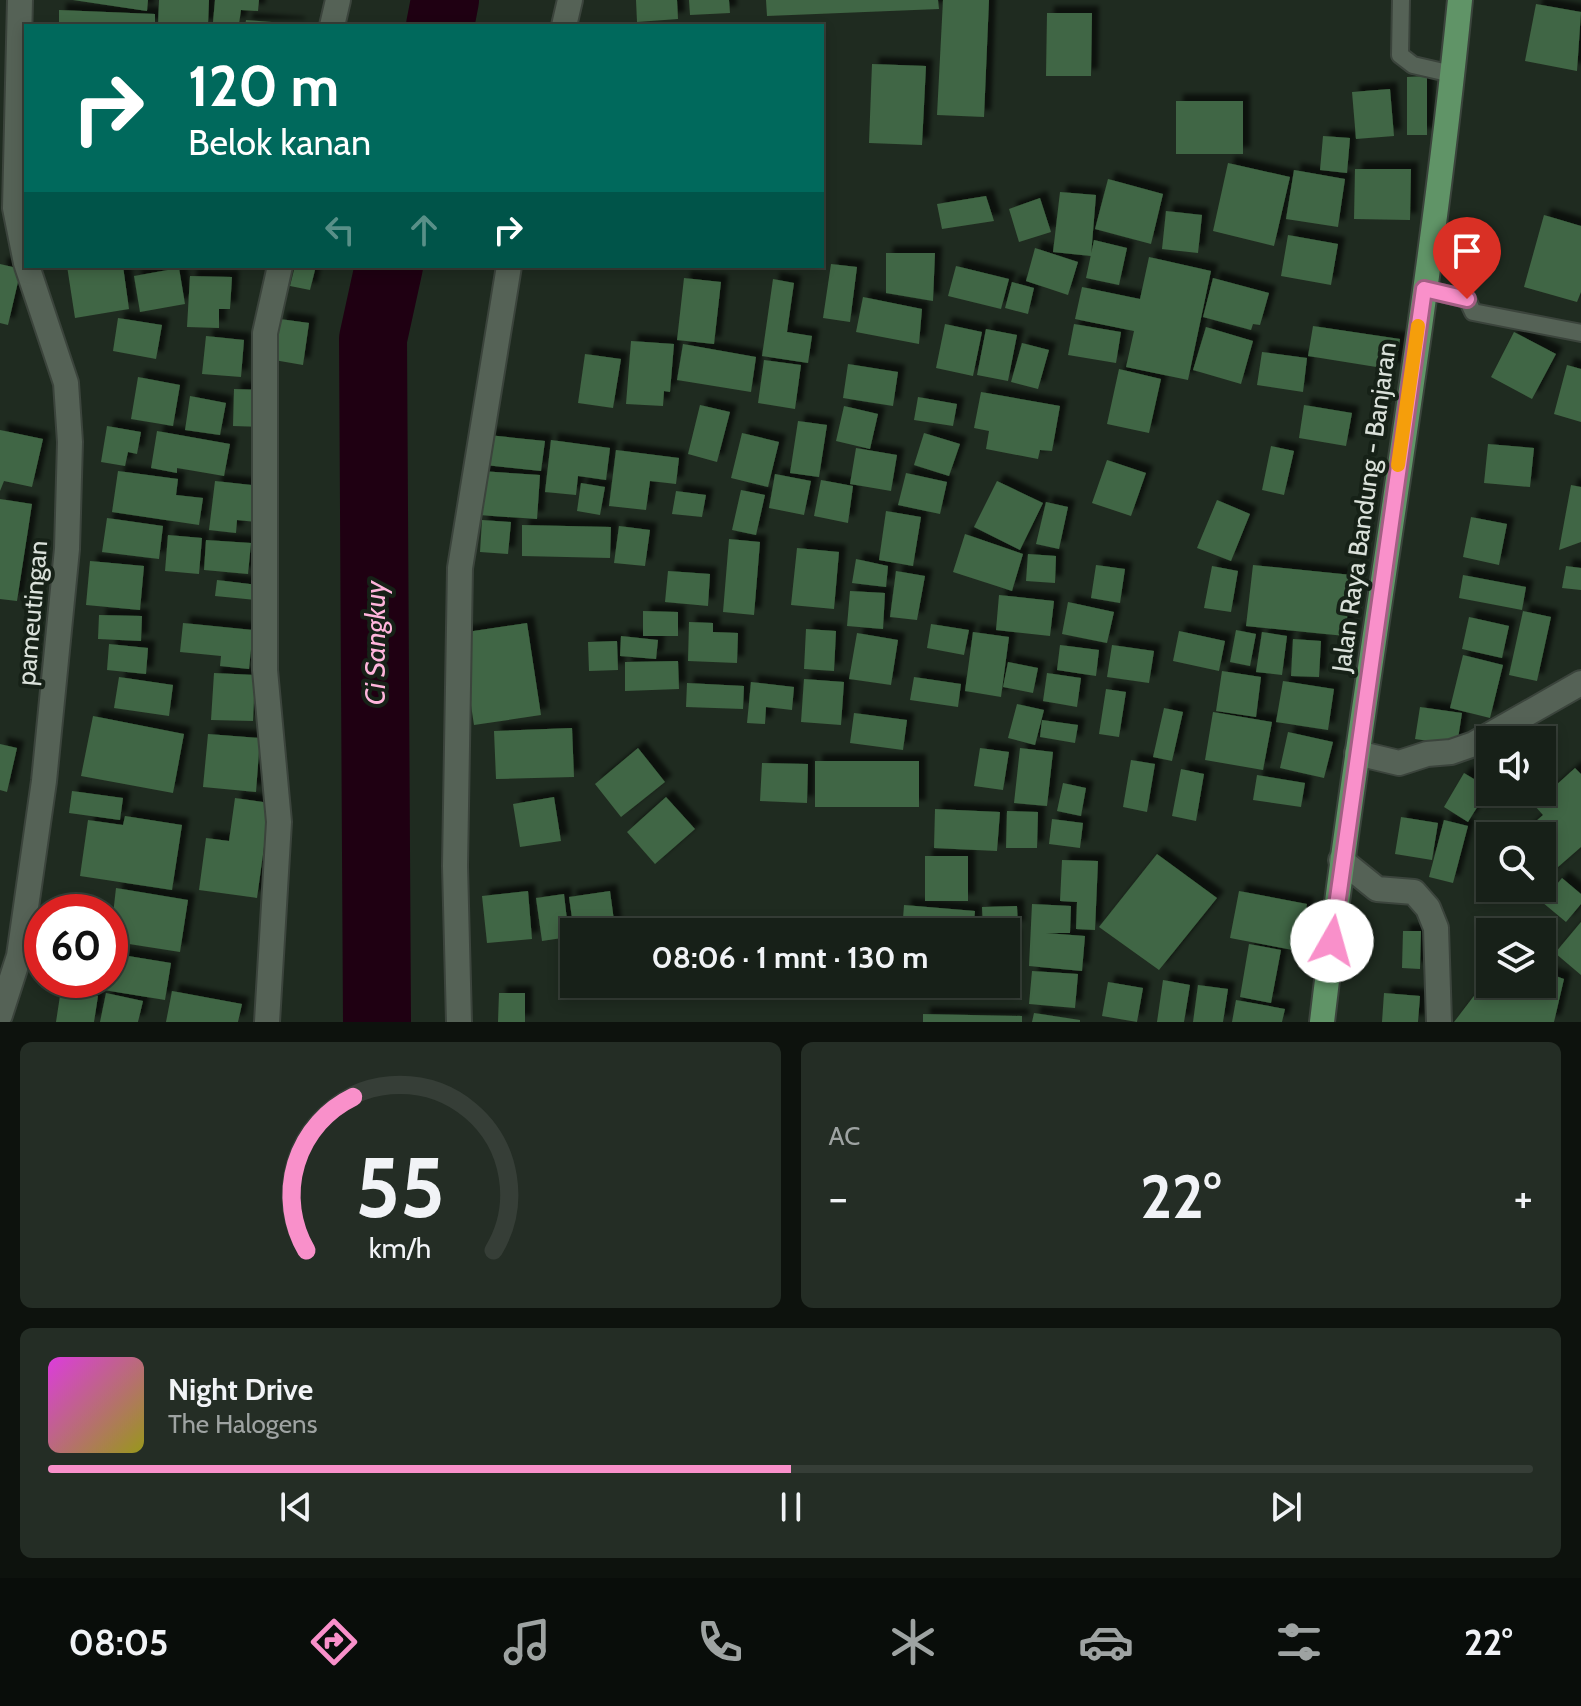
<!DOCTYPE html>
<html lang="id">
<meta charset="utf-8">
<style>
body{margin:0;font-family:Cabin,sans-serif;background:#242d25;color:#f1f3f6;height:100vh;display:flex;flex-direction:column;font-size:30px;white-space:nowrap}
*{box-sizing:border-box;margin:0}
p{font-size:26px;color:#9ea3a2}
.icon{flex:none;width:44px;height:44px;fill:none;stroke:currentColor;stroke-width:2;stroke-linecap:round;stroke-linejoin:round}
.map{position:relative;height:1022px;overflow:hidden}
.panel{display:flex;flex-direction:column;gap:20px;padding:20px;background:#0d120d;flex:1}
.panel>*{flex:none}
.banner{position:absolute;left:24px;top:24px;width:800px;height:244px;border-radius:0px;box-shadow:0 4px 12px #0003,0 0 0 2px #363e37;background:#00695c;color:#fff;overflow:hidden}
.tools{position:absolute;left:1476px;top:726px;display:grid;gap:16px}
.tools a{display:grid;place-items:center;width:80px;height:80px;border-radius:0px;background:#172018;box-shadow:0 4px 12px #0003,0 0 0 2px #363e37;font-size:40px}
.speed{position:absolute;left:24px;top:894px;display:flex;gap:16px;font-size:40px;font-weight:700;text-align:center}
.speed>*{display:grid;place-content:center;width:104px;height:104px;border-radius:50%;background:#172018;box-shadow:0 4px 12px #0003,0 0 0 2px #363e37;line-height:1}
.speed .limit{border:12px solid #d22;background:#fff;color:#111}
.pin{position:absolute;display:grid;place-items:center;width:68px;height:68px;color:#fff;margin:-82px -34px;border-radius:50% 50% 50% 0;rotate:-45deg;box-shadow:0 0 8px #0007}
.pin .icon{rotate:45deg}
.me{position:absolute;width:88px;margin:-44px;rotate:7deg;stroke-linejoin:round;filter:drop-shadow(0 0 6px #0008)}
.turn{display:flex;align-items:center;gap:28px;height:168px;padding:0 32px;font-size:36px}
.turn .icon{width:104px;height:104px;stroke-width:2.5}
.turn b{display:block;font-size:56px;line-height:68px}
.lanes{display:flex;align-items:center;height:76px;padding:0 32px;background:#0003;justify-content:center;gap:40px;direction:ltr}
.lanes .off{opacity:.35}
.big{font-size:60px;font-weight:800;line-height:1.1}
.panel .widget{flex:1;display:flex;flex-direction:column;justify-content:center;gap:12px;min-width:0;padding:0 28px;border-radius:12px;background:#242d25}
.panel .dial{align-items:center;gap:0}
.dial svg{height:208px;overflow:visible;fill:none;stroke:#363e37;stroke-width:7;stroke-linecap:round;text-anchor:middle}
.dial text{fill:#f1f3f6;stroke:none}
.song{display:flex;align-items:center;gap:24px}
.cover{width:96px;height:96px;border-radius:12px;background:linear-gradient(135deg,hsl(300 70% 55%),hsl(60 70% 35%))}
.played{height:8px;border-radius:4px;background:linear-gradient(90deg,#f990ca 50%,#363e37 50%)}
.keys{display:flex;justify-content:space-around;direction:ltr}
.heat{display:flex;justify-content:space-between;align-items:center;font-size:44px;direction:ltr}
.panel .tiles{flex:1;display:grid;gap:20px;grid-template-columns:1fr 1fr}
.widget:last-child{grid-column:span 2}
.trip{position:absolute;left:560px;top:918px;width:460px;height:80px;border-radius:0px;background:#172018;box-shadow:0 4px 12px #0003,0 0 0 2px #363e37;font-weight:800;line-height:80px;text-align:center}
.menu{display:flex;height:128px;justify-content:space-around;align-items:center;background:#090d0a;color:#9ea3a2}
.menu .icon{width:56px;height:56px}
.menu .current{color:#f990ca}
.menu b{font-size:36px;color:#f1f3f6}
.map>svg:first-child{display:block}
</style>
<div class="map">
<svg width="1581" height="1022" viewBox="0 0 1581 1022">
<defs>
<filter id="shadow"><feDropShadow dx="7" dy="-7" stdDeviation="2" flood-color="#0009"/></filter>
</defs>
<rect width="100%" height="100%" fill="#1f2b20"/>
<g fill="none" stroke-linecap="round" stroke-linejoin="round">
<!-- river -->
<path stroke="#1f0012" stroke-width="68" d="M440,26L445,0
M377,1022L373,339L389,266"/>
</g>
<!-- building -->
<path fill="#406644" filter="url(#shadow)" d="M73,0H148L147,11Z
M159,0H209L208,26H158Z
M215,0H259L258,11L241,10L239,24L213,22Z
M636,0H677L678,19L637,22Z
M689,0H729L730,13L690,15Z
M766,0H938L939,9L767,16Z
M943,0H989L984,117L937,115Z
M1536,4L1581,12L1577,71L1525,61Z
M59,10L155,14V26H59Z
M1047,13H1092L1091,76H1046Z
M246,20L298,24V26H245Z
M872,64L926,66L922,145L869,143Z
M1427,76V135H1407V77Z
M1390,89L1394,136L1356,139L1352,92Z
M1176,101H1243V154H1176Z
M1323,136L1350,138L1347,173L1320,170Z
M1228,163L1290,177L1274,246L1213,231Z
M1355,169H1411L1410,220L1354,219Z
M1294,170L1345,179L1338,227L1286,219Z
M1108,179L1163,194L1151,244L1095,229Z
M1060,192L1096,195L1091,256L1053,252Z
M986,196L994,221L942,229L937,204Z
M1040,198L1051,232L1019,242L1009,209Z
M1166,211L1202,215L1198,253L1162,249Z
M1544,215L1581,226V292L1577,302L1524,287Z
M1288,235L1338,244L1331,285L1281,276Z
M1094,240L1127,248L1119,285L1086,278Z
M1035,248L1078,262L1068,295L1026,281Z
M886,253H935L933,301L886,293Z
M1149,257L1211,271L1188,380L1126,367L1134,331L1075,319L1082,287L1140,299Z
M0,264L21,269L8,325L0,323Z
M831,264L857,267L850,322L823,318Z
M67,266H123L129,309L75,318Z
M295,266H316L310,290L290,286Z
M956,266L1009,279L1001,309L948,296Z
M179,268L185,304L140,312L134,276Z
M190,276L232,277L230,309H219V328L187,327Z
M684,278L721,282L714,344L677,340Z
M1213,278L1269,293L1260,325L1253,324L1251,330L1203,317Z
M773,279L794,283L787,332L812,336L808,363L762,356Z
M1012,282L1034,288L1028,314L1005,308Z
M863,297L922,309L919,344L856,332Z
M118,318L162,325L156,359L113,351Z
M280,319L309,323L303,365L274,360Z
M945,324L982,332L973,376L936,368Z
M1074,324L1121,332L1116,363L1068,355Z
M1313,326L1400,339L1395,370L1308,356Z
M1206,327L1253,341L1241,384L1193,370Z
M986,329L1017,335L1008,381L977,375Z
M1514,332L1556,354L1532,399L1491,377Z
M206,336L244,340L241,377L202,374Z
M631,341L674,344L670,392L664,391L663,406L626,404Z
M1022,343L1049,350L1038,389L1011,382Z
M683,344L756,357L751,392L677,380Z
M1262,352L1307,358L1303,392L1257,385Z
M585,354L621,359L613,408L578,403Z
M764,360L801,365L795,409L758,403Z
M848,364L898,372L893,406L843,398Z
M1567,365L1581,369V422L1554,414Z
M1119,369L1161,379L1149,433L1107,424Z
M138,377L180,385L173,426L131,419Z
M234,389L263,390L262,427L233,426Z
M981,392L1060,406L1052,451L1040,450L1038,459L986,449L989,431L974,428Z
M190,396L226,403L220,435L185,430Z
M918,397L957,404L953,426L914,420Z
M700,405L730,412L717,462L688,454Z
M1304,405L1352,413L1346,446L1299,438Z
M844,406L878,414L870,449L836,441Z
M798,421L827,425L819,477L790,473Z
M107,426L141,432L137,454L128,452L125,466L101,462Z
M0,430L43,439L32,487L4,481L0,491Z
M157,431L230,444L224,476L177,468V473L151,468Z
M742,433L779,442L768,487L731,478Z
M924,433L960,444L949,476L914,465Z
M488,435L545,441L541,471L485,465Z
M551,440L610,448L606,480L578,476L576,495L545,492Z
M1488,444L1534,448L1530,487L1484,483Z
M1271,446L1294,451L1284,495L1262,490Z
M856,448L897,455L891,491L850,484Z
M616,450L679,458L676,484L650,481L646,510L609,506Z
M1107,460L1146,473L1131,516L1092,503Z
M118,471L178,479L176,495L203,498L199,525L112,512Z
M481,471L540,475L537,519L479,515Z
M906,473L947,482L940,514L898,505Z
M775,474L811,481L804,515L769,508Z
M821,480L853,486L848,523L814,516Z
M215,481L261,486L257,522L237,520L236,533L209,530Z
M997,481L1043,503L1020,550L974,527Z
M581,483L605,487L600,515L577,511Z
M1571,485L1581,487V542L1559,550Z
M741,490L765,495L756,535L732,530Z
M676,491L706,495L702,517L672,514Z
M0,499L32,504L17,601L0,599Z
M1217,500L1250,514L1231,561L1197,548Z
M1046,502L1068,507L1059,549L1036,544Z
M886,511L921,517L913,566L879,560Z
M1471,517L1507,524L1499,565L1463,557Z
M107,518L163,526L159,559L102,552Z
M482,520L511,522L508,554L480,552Z
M522,525L611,527L610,558L522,556Z
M619,526L650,530L645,566L614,563Z
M965,534L1023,554L1012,591L953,572Z
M168,535L202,538L199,574L165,571Z
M729,539L760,542L754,615L723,612Z
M206,540L251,543L248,574L204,570Z
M797,548L839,552L834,609L791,605Z
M1028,554L1056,556L1055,583L1026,581Z
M856,559L888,566L886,587L852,583Z
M90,561L144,566L140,610L86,605Z
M1096,565L1125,569L1120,603L1091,598Z
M1253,565L1352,575L1345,636L1246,626Z
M1212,566L1238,571L1231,612L1204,608Z
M1566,566L1581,568V590L1562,588Z
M668,571L710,574L708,606L665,602Z
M896,571L925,576L917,620L890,617Z
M1463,575L1526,587L1522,610L1459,598Z
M217,580L258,585L256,600L215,596Z
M850,591L885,593L883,629L847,626Z
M999,595L1054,601L1050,636L996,630Z
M1068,602L1114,612L1107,643L1062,634Z
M643,611L678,612V636H643Z
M1523,611L1551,617L1537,681L1509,675Z
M99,615L142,616L141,641L98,639Z
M1469,617L1509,626L1502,658L1462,649Z
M689,622L713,623V632L738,633L737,663L688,661Z
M183,623L253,630L249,669L220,666L221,656L180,652Z
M527,623L541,715L474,725L460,633Z
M931,624L969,630L964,655L927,648Z
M806,629L836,631L834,671L804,669Z
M1236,630L1256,634L1250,666L1230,662Z
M1179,631L1225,641L1219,671L1173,661Z
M973,632L1009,637L1001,697L965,691Z
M1262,632L1287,636L1282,675L1256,672Z
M857,633L898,640L891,685L849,679Z
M621,636L658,640L656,659L620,656Z
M1293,639L1321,641L1319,677L1291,676Z
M617,641L618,670L589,671L588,642Z
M109,644L148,648L146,674L107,670Z
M1060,645L1099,650L1096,676L1057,670Z
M1112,645L1154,651L1149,683L1107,677Z
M1463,655L1503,665L1490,718L1450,708Z
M678,661L679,689L625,691V662Z
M1008,662L1038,668L1033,693L1003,687Z
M1222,671L1261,677L1256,717L1216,711Z
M214,673L255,675L253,721L211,720Z
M1047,673L1081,678L1077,707L1043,701Z
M119,677L173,685L169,716L114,708Z
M914,677L961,684L958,707L910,700Z
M804,679L844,682L841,725L801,722Z
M1283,681L1334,689L1328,730L1276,722Z
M751,682L794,687L792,710L766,707L765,724L747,723Z
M687,683L744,686L743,709L686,707Z
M1106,689L1126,692L1119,737L1099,734Z
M1017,704L1044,710L1035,745L1008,738Z
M1420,707L1462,713L1457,745L1415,739Z
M1164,708L1183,712L1172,761L1153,757Z
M1213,712L1272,722L1263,770L1205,760Z
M854,713L907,720L903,750L850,743Z
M93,716L184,734L173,793L81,776Z
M1042,720L1078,725L1075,743L1040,737Z
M572,728L574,777L496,779L494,731Z
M1288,732L1333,742L1324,778L1280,768Z
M208,734L260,738L256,792L203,787Z
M0,744L17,748L7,792L0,790Z
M638,748L665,782L621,817L595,784Z
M980,748L1009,752L1003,790L974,786Z
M1020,748L1053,752L1047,806L1014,803Z
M1131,760L1155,764L1147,812L1123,807Z
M815,761H919V807H815Z
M762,763L808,764L807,803L760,801Z
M1575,768L1581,774V847L1542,881V836H1519L1543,815L1534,805Z
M1181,769L1204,774L1196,821L1172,816Z
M1464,773L1489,788L1468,822L1444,807Z
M1257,775L1305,783L1301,807L1253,800Z
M1063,783L1086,788L1081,816L1057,811Z
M72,791L123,798L120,820L69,813Z
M554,797L561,841L520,847L513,804Z
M666,797L695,829L655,864L627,832Z
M235,798L270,803L257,898L199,890L206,838L229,841Z
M935,809L1000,812L997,851L934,848Z
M1007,811L1038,812L1037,848H1006Z
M125,816L182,825L172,890L80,876L88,820L123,825Z
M1401,817L1438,823L1432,860L1395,854Z
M1052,819L1083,823L1080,848L1049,844Z
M1444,820L1468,826L1453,883L1429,877Z
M1157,854L1217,898L1159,970L1099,927Z
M925,856H968V901H925Z
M1062,860L1098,861L1095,930L1076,929L1077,902L1060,901Z
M1562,878L1581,894V904L1566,922L1542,902Z
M116,888L188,900L180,952L110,941Z
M528,891L532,939L487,943L482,896Z
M610,891L615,928L574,932L569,897Z
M1239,891L1307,904L1298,951L1230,938Z
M564,894L569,937L542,941L536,898Z
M1032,904L1071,906L1070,933H1046L1085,936L1082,971L1029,966Z
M904,905L975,911L973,932H902Z
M1017,906L1018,928L983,929L982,907Z
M1581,922V975L1555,953Z
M1403,931H1421L1420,969L1402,968Z
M1006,937H1014L1013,966H1006Z
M1249,944L1281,950L1271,1003L1240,997Z
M110,953L171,963L165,1000L61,983L62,980H110Z
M1032,971L1078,974L1075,1008L1029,1004Z
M1542,971L1564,979L1554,1022H1454L1490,975V984H1542Z
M1163,980L1190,985L1184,1022H1157Z
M1108,982L1143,988L1137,1022L1102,1016Z
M1198,985L1228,989L1223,1022H1193Z
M61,989L98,996L94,1022H56Z
M172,991L242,1004L238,1022H166Z
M106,993L143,1001L138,1022H100Z
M499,993H525V1022H498Z
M1384,993L1420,996L1418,1022H1382Z
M1236,1000L1285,1009L1282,1022H1232Z
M1034,1013L1080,1020V1022H1032Z
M923,1014L1022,1016V1022H923Z"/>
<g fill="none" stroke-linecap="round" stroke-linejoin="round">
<defs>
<path id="lane" d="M1401,0L1400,55L1413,65L1452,74
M1424,289L1467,299L1473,312L1581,333"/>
<path id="street" d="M20,0L15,208L26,263
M332,26L338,0
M564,26L570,0
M1357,753L1399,763L1427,754L1451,752L1474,744L1581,683
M1341,860L1377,889L1414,892L1428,908L1436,928L1439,1022
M0,1015L19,956L44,781L67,549L70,442L66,383L27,266
M267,1022L279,822L265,670V333L280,266
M459,1022L455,866L460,568L509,266"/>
<path id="primary" d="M1322,1022C1362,681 1426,342 1460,0"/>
</defs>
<!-- lane casing -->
<use href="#lane" stroke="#3b443c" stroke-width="20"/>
<!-- street casing -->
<use href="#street" stroke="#3b443c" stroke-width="28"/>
<!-- primary casing -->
<use href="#primary" stroke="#3b443c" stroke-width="28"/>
<!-- lane -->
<use href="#lane" stroke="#556256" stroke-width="16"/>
<!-- street -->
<use href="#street" stroke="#556256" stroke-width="24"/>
<!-- primary -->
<use href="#primary" stroke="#609467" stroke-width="24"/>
</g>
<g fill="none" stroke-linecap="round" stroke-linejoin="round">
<defs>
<path id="route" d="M1332,941L1424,289L1467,299"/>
</defs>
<!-- route casing -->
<use href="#route" stroke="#a25e83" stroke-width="20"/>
<!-- route -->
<use href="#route" stroke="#f990ca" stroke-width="14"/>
<!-- slow -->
<path stroke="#f59e0b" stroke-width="14" d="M1398,465L1418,326"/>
</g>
<g text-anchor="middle" stroke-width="8" stroke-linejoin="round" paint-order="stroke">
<!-- street labels -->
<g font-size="26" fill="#dae1da" stroke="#162117">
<text transform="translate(1364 507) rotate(-82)" y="9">Jalan Raya Bandung - Banjaran</text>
<text transform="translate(32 613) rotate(-85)" y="9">pameutingan</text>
</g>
<!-- water labels -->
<g font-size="28" font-style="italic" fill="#ffb5dc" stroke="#162117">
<text transform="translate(375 643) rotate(-90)" y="10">Ci Sangkuy</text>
</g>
</g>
</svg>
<div class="tools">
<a><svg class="icon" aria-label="sound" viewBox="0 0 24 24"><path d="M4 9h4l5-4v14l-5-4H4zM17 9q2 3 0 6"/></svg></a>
<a><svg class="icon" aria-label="search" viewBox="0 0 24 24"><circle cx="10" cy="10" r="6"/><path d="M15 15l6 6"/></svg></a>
<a><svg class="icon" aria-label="layers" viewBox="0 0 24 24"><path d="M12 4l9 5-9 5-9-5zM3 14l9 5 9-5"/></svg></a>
</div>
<div class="speed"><div class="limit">60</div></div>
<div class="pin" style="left:1467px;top:299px;background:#d93025"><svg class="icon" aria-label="arrive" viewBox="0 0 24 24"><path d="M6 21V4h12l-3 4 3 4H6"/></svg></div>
<svg class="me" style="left:1332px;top:941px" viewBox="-20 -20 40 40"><circle r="19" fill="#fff"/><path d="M0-13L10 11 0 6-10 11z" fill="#f990ca"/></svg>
<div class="trip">08:06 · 1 mnt · 130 m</div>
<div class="banner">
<div class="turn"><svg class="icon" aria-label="right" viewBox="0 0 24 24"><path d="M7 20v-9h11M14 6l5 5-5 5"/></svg><div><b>120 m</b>Belok kanan</div></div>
<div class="lanes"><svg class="icon off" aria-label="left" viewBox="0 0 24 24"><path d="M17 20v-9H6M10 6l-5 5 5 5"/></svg><svg class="icon off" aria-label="ahead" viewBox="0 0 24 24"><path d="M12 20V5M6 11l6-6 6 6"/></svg><svg class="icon" aria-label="right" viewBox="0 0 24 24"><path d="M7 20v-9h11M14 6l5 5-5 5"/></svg></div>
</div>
</div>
<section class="panel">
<div class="tiles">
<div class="widget dial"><svg viewBox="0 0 100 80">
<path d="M14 69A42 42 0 1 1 86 69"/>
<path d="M14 69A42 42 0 0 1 32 10" stroke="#f990ca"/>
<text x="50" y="56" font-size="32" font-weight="700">55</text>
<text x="50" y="72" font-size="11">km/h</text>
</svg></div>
<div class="widget"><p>AC</p>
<div class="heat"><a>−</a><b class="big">22°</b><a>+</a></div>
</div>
<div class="widget">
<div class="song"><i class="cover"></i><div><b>Night Drive</b><p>The Halogens</p></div></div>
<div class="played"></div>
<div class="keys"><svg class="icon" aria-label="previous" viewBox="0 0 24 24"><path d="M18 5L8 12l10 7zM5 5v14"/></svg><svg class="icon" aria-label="pause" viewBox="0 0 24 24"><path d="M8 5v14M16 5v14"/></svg><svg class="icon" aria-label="next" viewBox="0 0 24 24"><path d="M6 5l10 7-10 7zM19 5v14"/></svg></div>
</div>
</div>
</section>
<nav class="menu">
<b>08:05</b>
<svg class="icon current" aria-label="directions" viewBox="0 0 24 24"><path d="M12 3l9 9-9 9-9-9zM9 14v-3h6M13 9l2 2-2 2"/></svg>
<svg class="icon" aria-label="music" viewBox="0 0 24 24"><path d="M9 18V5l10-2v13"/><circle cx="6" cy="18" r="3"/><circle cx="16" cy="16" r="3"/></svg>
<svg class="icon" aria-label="phone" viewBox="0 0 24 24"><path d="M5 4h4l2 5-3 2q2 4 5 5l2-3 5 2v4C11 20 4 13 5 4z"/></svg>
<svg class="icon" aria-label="climate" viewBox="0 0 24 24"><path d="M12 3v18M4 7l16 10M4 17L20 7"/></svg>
<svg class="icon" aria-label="car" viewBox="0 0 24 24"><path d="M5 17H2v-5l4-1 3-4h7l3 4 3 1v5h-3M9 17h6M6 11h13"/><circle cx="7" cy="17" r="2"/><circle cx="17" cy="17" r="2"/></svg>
<svg class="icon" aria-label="filters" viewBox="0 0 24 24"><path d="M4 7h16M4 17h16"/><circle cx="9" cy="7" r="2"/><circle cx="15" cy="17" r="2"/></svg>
<b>22°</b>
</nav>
